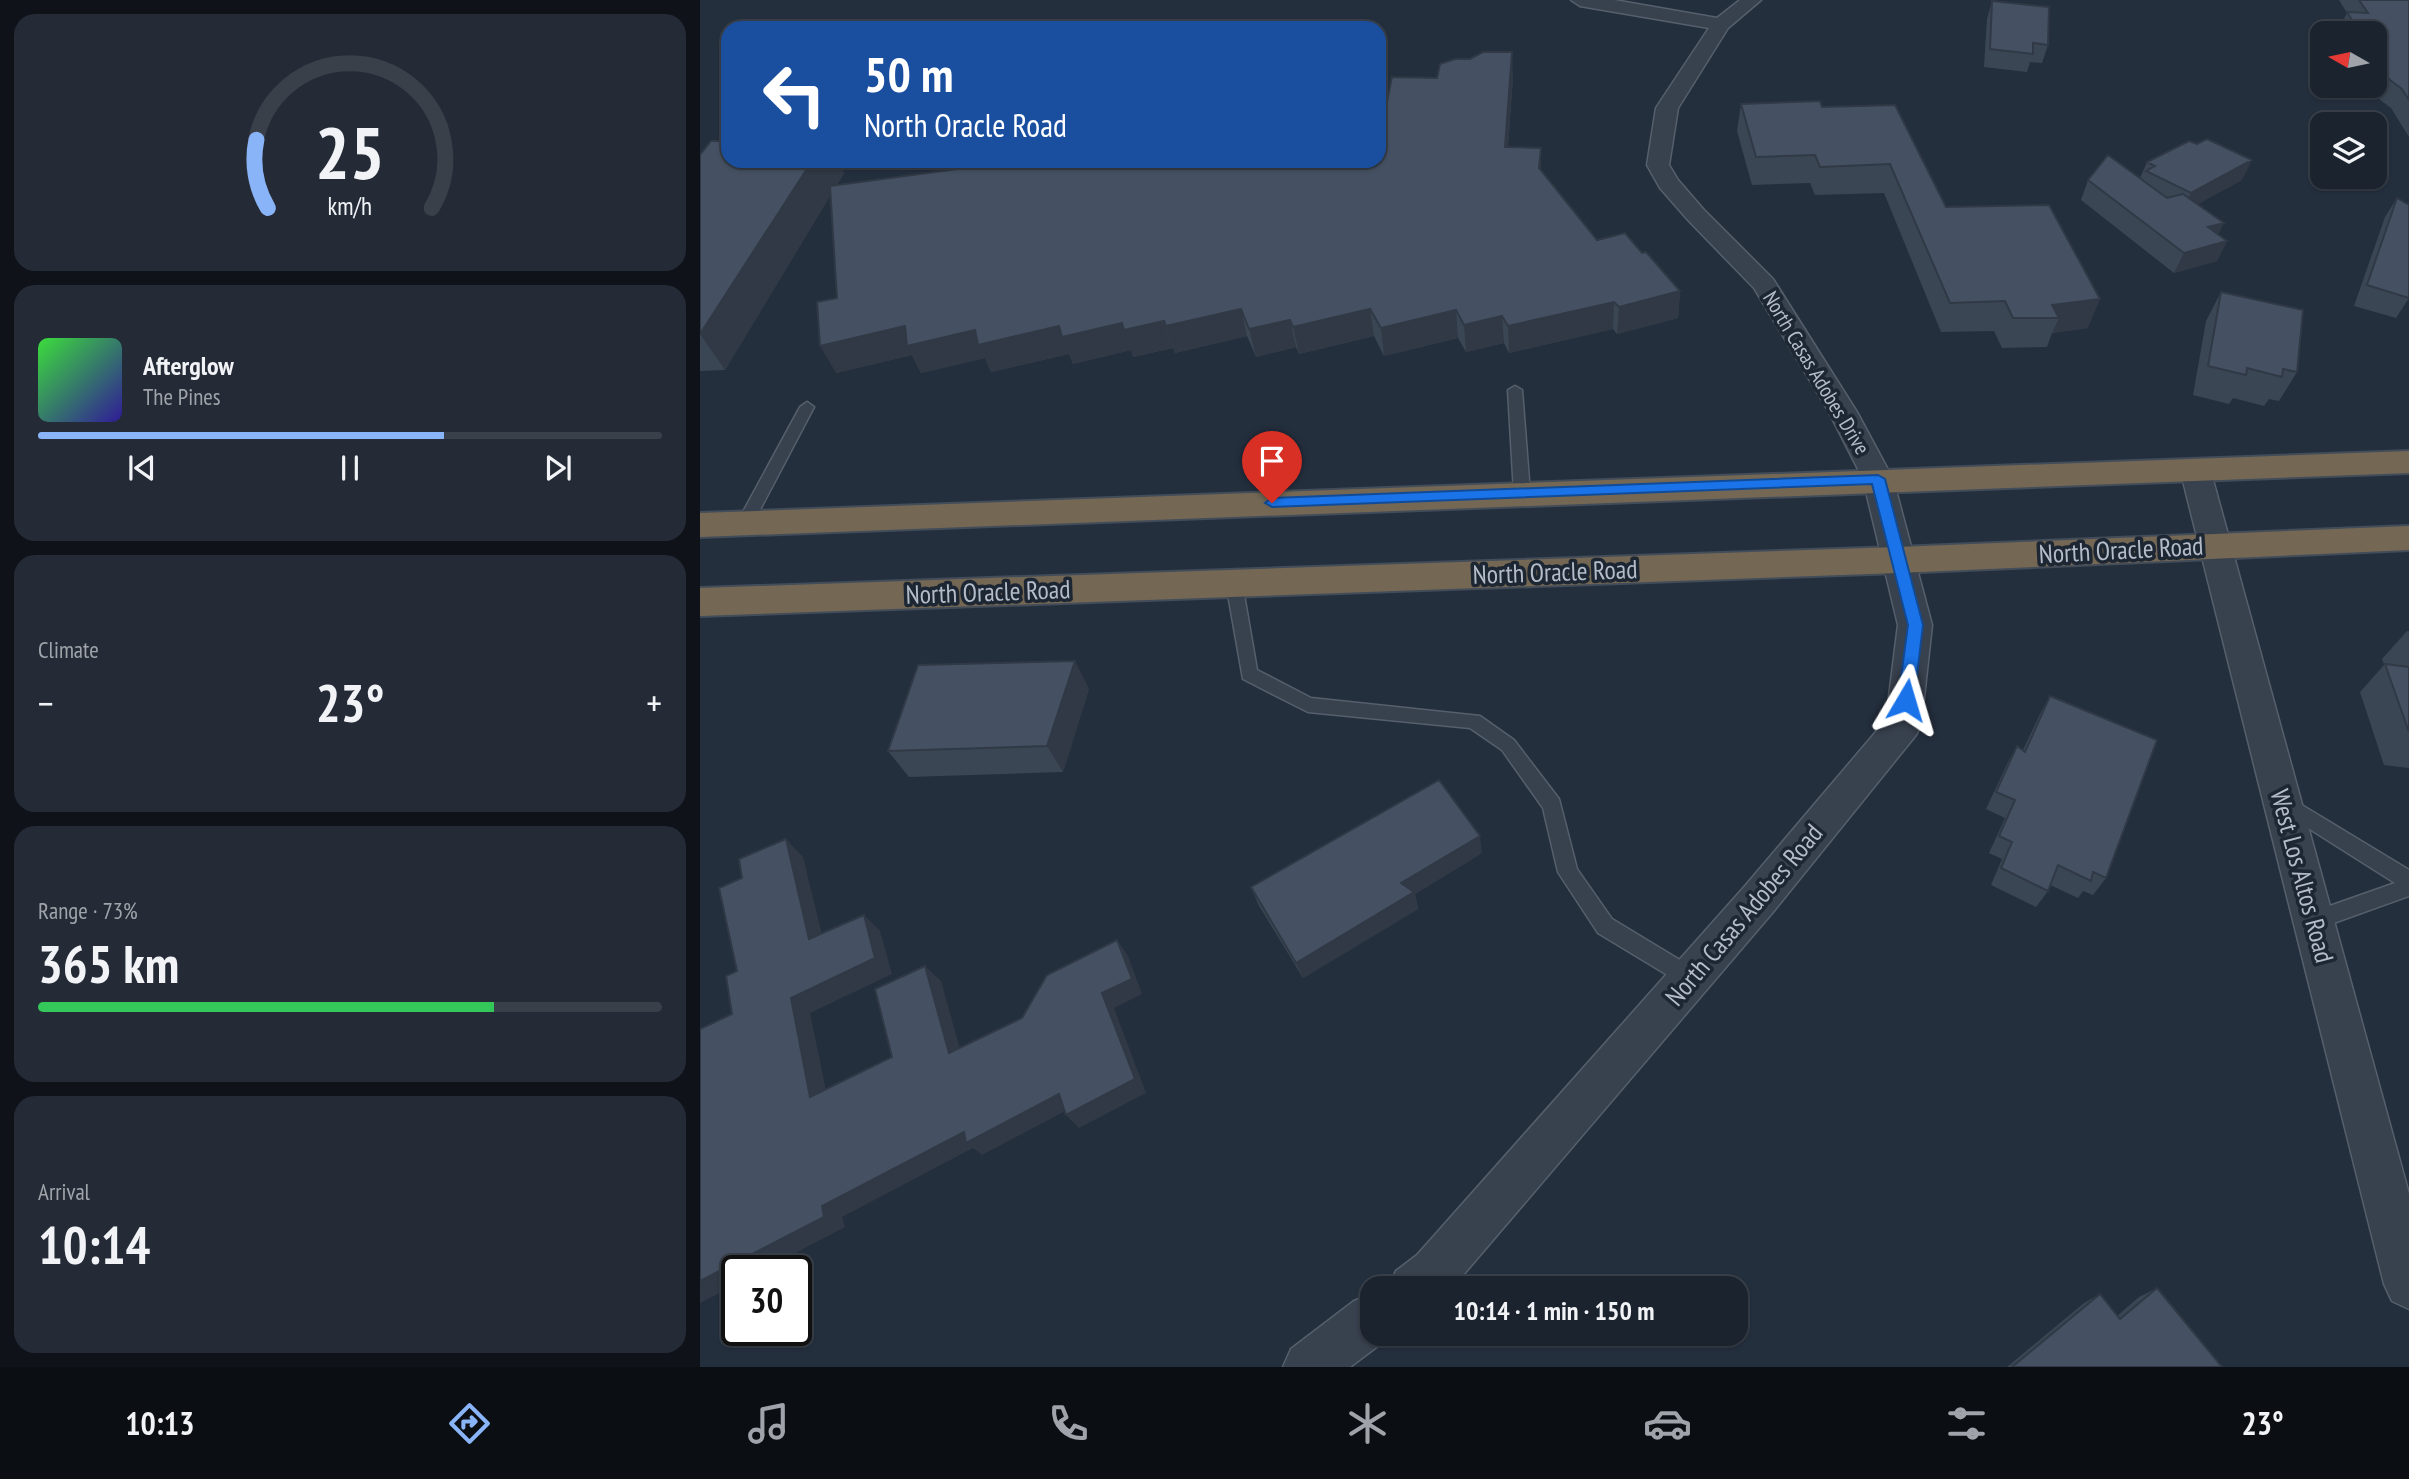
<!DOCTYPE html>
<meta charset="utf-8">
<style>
body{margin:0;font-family:"PT Sans Narrow",sans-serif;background:#242b36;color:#f1f3f6;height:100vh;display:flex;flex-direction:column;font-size:26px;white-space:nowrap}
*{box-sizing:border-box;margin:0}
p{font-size:23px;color:#a0a4aa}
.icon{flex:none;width:38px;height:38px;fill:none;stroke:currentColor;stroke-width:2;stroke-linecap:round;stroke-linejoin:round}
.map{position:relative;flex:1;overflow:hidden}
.sheet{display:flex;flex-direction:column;gap:14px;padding:14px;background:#0f1319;width:700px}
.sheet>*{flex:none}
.hud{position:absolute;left:21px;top:21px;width:665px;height:147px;border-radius:21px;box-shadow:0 2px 5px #0004,0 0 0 2px #39404a;background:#1a4fa0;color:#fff;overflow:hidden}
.needle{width:46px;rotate:279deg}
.tools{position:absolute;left:1610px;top:21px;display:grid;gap:14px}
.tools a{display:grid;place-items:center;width:77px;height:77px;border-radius:14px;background:#1b232e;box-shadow:0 2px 5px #0004,0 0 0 2px #39404a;font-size:35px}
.speed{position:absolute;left:21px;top:1255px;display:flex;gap:14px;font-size:35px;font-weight:700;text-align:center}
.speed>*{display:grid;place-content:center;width:91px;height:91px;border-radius:50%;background:#1b232e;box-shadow:0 2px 5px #0004,0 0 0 2px #39404a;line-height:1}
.speed .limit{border:4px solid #111;border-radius:10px;background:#fff;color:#111}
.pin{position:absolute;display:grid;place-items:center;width:60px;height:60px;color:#fff;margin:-72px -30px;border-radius:50% 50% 50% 0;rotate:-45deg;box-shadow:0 0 7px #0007}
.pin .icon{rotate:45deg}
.me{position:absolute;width:77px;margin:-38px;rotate:7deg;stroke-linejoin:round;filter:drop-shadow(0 0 5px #0008)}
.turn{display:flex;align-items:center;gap:24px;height:147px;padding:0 28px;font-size:32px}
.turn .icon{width:91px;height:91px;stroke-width:2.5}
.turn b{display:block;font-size:49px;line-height:60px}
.big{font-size:52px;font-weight:700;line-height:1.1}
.sheet .widget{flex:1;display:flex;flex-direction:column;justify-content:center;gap:10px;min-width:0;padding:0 24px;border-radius:21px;background:#242b36}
.sheet .dial{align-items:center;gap:0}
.dial svg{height:182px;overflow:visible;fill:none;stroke:#39404a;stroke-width:7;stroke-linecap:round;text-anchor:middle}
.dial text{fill:#f1f3f6;stroke:none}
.song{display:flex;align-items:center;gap:21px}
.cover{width:84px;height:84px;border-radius:10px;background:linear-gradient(135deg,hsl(120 70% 55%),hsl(250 70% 35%))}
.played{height:7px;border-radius:4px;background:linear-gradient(90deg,#8ab4f8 65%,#39404a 65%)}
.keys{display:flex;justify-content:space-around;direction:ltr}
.heat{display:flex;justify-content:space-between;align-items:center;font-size:38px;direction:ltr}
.charge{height:10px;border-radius:5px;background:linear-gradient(90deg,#34c759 73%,#39404a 0)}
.trip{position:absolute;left:660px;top:1276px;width:388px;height:70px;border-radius:21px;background:#1b232e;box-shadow:0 2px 5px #0004,0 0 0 2px #39404a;font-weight:700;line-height:70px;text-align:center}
.menu{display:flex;height:112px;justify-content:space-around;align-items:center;background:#0b0e12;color:#a0a4aa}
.menu .icon{width:49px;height:49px}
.menu .on{color:#8ab4f8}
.menu b{font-size:32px;color:#f1f3f6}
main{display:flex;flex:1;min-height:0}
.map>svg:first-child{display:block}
</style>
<main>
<section class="sheet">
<div class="widget dial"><svg viewBox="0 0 100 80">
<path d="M14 69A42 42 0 1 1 86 69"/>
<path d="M14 69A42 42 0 0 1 9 39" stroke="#8ab4f8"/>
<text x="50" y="56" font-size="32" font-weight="700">25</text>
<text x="50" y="72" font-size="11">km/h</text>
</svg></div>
<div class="widget">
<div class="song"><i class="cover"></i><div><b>Afterglow</b><p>The Pines</p></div></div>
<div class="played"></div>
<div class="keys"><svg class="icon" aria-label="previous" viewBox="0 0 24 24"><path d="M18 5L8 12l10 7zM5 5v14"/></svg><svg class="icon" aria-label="pause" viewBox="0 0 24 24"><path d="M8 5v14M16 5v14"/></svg><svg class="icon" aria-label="next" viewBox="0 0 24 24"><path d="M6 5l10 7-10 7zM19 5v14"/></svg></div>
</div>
<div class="widget"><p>Climate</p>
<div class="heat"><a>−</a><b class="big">23°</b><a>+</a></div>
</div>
<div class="widget"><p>Range · 73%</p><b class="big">365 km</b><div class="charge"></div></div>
<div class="widget"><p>Arrival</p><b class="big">10:14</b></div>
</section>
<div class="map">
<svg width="1709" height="1367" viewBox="0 0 1709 1367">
<rect width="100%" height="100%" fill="#242f3e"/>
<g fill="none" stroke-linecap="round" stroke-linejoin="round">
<defs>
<path id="lane" d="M815,386L822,390L830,493L822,498L814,493L808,390Z
M107,402L114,407L53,523L51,527H39L37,523L100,407Z
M534,577L542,583L557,670L611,698L780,716L814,740L859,799L877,869L912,919L998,971L1001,978L998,985L991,988L984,985L898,933L858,872L843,808L802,750L770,728L608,712L543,679L526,583Z
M1585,795L1709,870V896L1614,930L1607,928L1604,921L1607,914L1695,883L1578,809L1576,803L1578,797Z"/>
<path id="street" d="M871,0H914L1017,18L1040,0H1061L1028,28L978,108L969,165L978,180L1004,210L1073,279L1157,412L1193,479L1232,625L1221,725L1216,735L1073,912L752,1288H688L696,1271L717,1255L1045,886L1186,720L1198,625L1163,479L1129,412L1054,288L988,220L960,188L947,165L956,108L1009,28L880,6Z
M1495,459L1506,462L1510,469L1709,1194V1309L1692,1301L1684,1284L1480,469L1484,462Z
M672,1294V1334H691L690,1337L650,1367H583L591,1349L654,1301Z"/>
<path id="highway" d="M1709,451V473L0,537V513Z
M1709,526V550L1198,573L0,616V588L1198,547Z"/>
</defs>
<!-- lane casing -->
<use href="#lane" stroke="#565f6c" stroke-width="3"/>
<!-- street casing -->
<use href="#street" stroke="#565f6c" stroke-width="3"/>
<!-- highway casing -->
<use href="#highway" stroke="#434c59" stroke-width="4"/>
<!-- lane -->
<use href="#lane" fill="#38414e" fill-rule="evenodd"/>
<!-- street -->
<use href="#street" fill="#38414e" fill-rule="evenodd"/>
<!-- highway -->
<use href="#highway" fill="#746855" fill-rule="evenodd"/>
</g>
<!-- wall -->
<path fill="#3b4654" d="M1639,0H1709V137L1691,108L1679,99L1671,86H1675V33H1640L1638,31L1647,13Z
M1292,1L1348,45L1342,63L1330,62L1327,72L1284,67L1287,19Z
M813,77L808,147L841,172L897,240L942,253L980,291L978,318L917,334L913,329L809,353L804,343L766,352L758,338L684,356L674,336L599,354L596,347L556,357L547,336L475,353L473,348L433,357L431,350L373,364L369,354L291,372L285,358L221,373L212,355L136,373L137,298L130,196L25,370L0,371V155L28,161H138L144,173L137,185L679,161Z
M1041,104L1122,107L1246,207L1388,328L1352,333L1347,347L1302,348L1294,331L1241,332L1184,193L1115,195L1110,183L1052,185L1037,131Z
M1447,162L1542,180L1497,204L1518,235L1527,241L1517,261L1474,273L1381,200L1388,180L1440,178Z
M1697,198L1709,205V298L1696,318L1654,306L1685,217Z
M1521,292L1597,372L1579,401L1569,399L1564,406L1533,398L1529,404L1493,395L1506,321Z
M1707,631H1709V768L1684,765L1660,692L1684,665L1682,659Z
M389,689L363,772L209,777L188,751Z
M1350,696L1406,878L1393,895L1383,891L1378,898L1350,885L1348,891L1336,907L1291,885L1302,859L1289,853L1305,818L1286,809L1307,764L1317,746L1323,750L1340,714Z
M782,853L715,894L718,909L603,978L558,904L551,887Z
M1457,1288L1522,1367H1307L1384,1303L1400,1294L1417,1316L1439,1297Z"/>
<!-- shaded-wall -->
<path fill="#303945" d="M812,52L813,77L806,173L805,147Z
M841,148V174L839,168Z
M1552,160L1542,180L1482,213L1491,193Z
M112,161H138L144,173L25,370L0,334Z
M1524,223L1514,243L1508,227Z
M1527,241L1517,261L1474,273L1484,253Z
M980,291L978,318L917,334L919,307Z
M1400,299L1388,328L1352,333L1359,318L1352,305Z
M914,302L913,329L809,353L808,326Z
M541,309L547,336L475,353L466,326Z
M670,309L674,336L599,354L593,327Z
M756,310L758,338L684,356L681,328Z
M802,316L804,343L766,352L764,325Z
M590,320L596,347L556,357L549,329Z
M464,321L473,348L433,357L431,350L373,364L369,354L291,372L285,358L221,373L212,355L136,373L120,346L205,326L275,330Z
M375,661L389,689L363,772L347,746Z
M780,836L782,853L715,894L718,909L603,978L596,963L701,883Z
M86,839L103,857L127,955L109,939Z
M164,915L180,931L192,974L110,1013L130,1110L110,1097L91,998Z
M417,940L428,956L442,994L414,1008L446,1093L379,1128L366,1115Z
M225,966L241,981L265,1067L249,1053Z
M359,1094L373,1107L282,1155L273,1148L142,1217L145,1227L63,1270H37V1284L0,1303V1281L122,1206L264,1132Z"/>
<!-- building -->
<path fill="#455162" stroke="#303945" stroke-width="2" d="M1659,0H1709V100L1702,89L1690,80L1675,56V33H1660L1647,12L1668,13Z
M1292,1L1349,7L1348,45L1333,43V54L1290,49Z
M479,24L478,28H430L431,25Z
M783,52H812L805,147L841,148L839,168L897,240L925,233L942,253L946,252L980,291L919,307L914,302L808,326L802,316L764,325L756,310L681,328L670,309L593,327L590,320L549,329L541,309L466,326L464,321L424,330L422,323L362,337L359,326L278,345L275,330L207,346L205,326L120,346L117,302L137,298L130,186L317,161H679V140L692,77L737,78L740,64L755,59H770Z
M1120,101L1122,107L1195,105L1246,207L1349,205L1400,299L1352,305L1359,318H1313L1305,301L1250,303L1190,164L1120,167L1115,155L1056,157L1041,104Z
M1507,139L1552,160L1491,193L1446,171L1455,166L1447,162L1489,141L1497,144Z
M11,141H28V161H112L0,334V155Z
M1408,155L1467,198L1483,194L1524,223L1508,227L1527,241L1484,253L1388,180Z
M1697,198L1709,205V298L1667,285Z
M1521,292L1603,310L1597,372L1583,369L1582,377L1547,368L1546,375L1508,366Z
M375,661L347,746L188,751L218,665Z
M1685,664L1709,667V732Z
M1350,696L1457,740L1406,878L1393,872L1391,881L1358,865L1348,891L1301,868L1312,842L1299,836L1315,800L1296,792L1317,746L1325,752Z
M739,780L780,836L701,883L714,892L596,963L551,887Z
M86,839L109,939L164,915L175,958L91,998L110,1097L192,1057L175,989L225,966L249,1053L322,1018L347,975L417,940L432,979L402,993L435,1079L366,1115L359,1094L266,1143L264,1132L122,1206L124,1217L0,1281V1029L32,1014L26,976L37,971L19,888L42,878L39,859Z
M1457,1288L1522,1367H1312L1400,1294L1420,1319Z"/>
<!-- route -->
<path fill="#1a73e8" stroke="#114b97" stroke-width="2" d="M1178,475L1185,479L1223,625L1214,700L1206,707L1198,700L1208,625L1172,484L572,507L565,503L572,498Z"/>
<g text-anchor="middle" stroke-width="7" stroke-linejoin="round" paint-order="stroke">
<!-- far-street labels -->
<g font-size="21" fill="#b4bcc9" stroke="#1d2633">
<text transform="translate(1116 373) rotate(59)" y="7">North Casas Adobes Drive</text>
</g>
<!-- street labels -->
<g font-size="26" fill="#b4bcc9" stroke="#1d2633">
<text transform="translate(1421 550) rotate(-3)" y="9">North Oracle Road</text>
<text transform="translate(855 572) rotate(-2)" y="9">North Oracle Road</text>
<text transform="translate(288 592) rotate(-2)" y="9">North Oracle Road</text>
<text transform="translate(1602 876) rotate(75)" y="9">West Los Altos Road</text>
<text transform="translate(1044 915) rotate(-50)" y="9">North Casas Adobes Road</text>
</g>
</g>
</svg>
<div class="tools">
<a><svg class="needle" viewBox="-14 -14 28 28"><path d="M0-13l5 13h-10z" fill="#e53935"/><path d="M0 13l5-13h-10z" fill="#a0a4aa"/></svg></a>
<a><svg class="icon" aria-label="layers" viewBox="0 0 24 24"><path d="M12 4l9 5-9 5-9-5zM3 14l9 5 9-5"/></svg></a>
</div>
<div class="speed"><div class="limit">30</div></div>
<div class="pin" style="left:572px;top:503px;background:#d93025"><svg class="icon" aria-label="arrive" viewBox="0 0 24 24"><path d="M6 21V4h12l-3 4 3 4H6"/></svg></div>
<svg class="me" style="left:1206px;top:700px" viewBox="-20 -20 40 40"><path d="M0-17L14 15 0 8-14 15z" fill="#1a73e8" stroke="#fff" stroke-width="4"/></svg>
<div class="trip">10:14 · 1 min · 150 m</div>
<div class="hud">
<div class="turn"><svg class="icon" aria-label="left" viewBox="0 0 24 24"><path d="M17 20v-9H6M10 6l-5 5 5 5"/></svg><div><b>50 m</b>North Oracle Road</div></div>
</div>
</div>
</main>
<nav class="menu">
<b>10:13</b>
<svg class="icon on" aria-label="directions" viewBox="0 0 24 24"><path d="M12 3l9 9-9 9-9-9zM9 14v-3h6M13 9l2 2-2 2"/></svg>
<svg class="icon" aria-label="music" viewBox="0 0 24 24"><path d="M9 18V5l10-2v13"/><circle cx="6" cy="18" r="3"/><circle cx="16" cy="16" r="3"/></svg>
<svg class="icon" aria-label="phone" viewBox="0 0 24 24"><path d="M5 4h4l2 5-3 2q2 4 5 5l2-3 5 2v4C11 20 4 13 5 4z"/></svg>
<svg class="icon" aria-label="climate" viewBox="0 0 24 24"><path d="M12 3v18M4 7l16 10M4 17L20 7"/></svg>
<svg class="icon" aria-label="car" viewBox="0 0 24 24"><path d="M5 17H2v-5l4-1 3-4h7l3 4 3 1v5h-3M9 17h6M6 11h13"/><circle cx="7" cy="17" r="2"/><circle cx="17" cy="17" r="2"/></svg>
<svg class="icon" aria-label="filters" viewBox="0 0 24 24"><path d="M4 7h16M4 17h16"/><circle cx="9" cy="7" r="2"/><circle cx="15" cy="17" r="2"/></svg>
<b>23°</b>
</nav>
